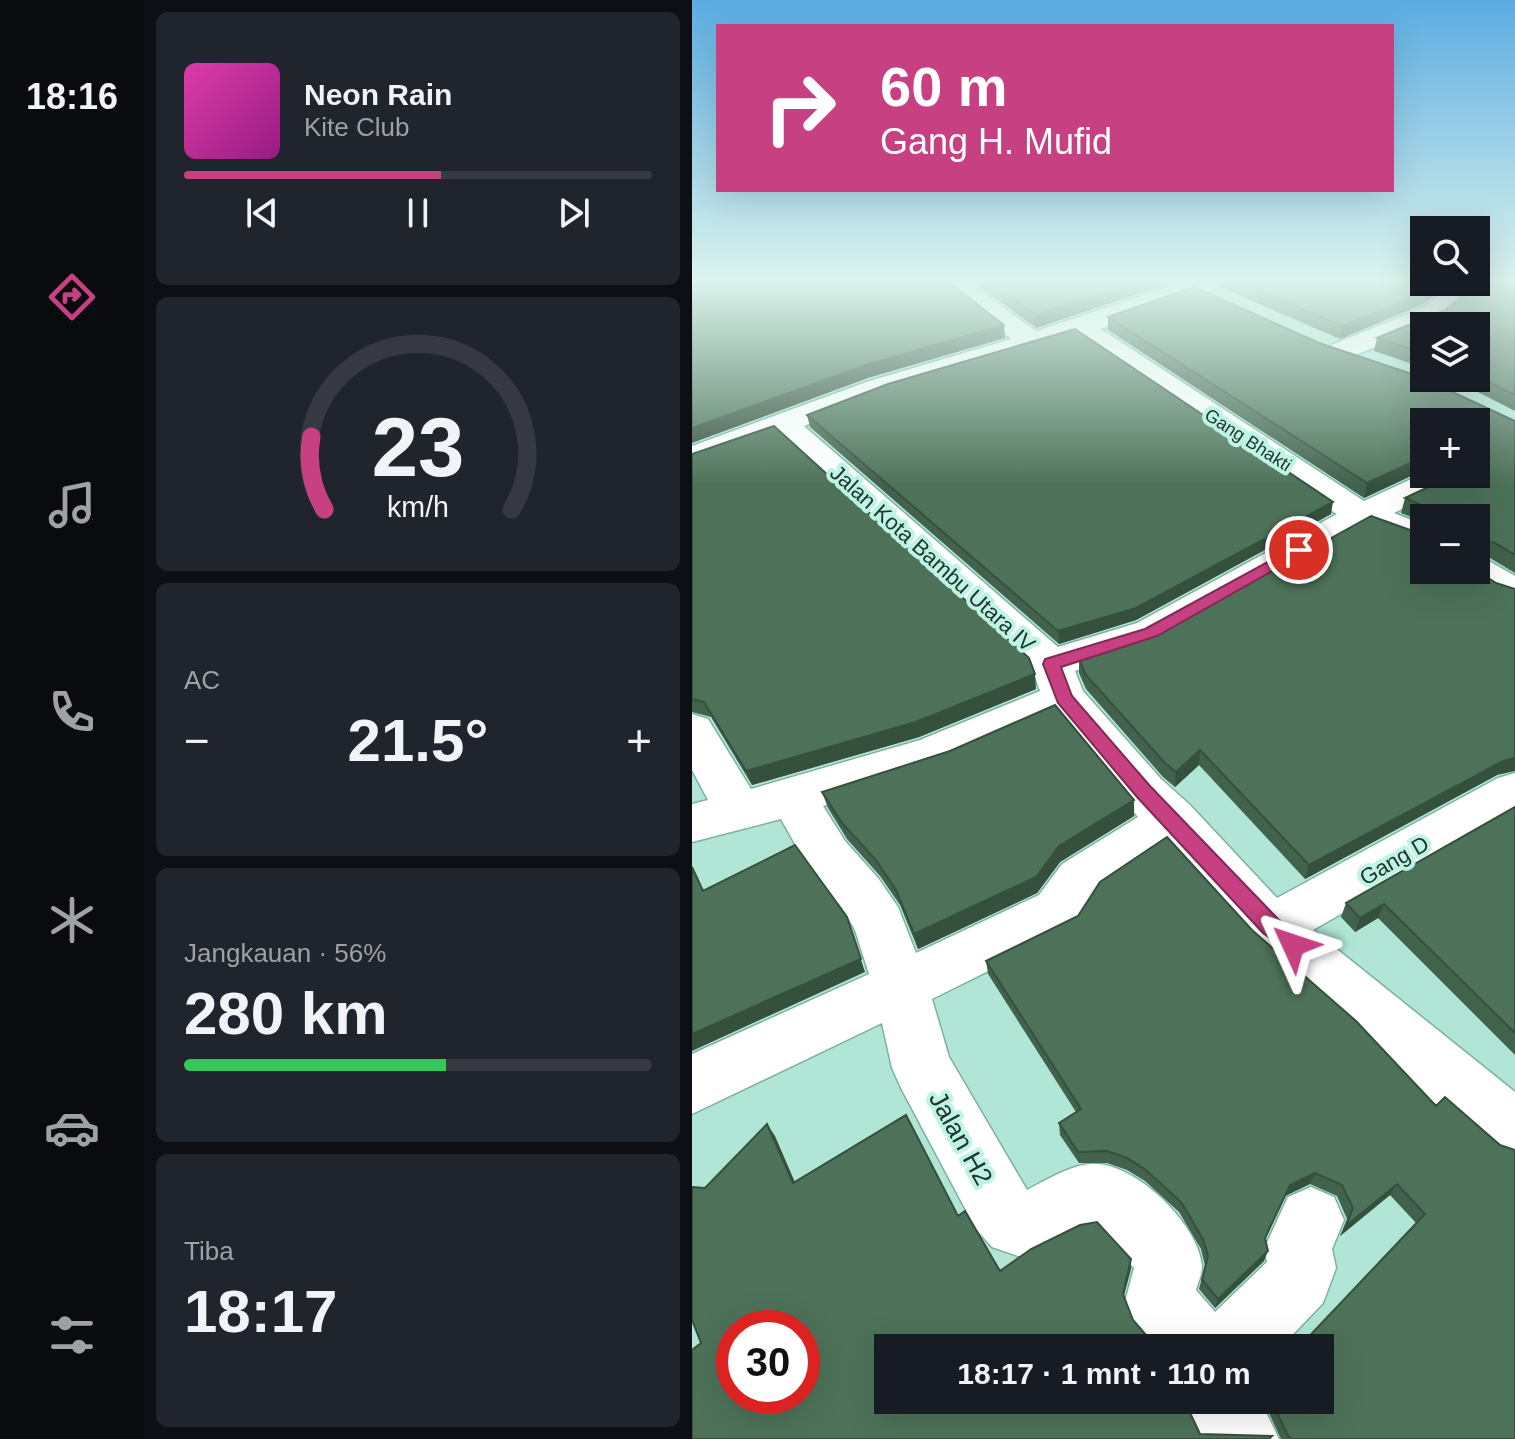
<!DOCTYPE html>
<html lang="id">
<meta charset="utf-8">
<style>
body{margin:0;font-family:Arial,sans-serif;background:#20242c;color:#f1f3f6;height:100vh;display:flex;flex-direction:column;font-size:30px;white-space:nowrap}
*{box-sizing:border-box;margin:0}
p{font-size:26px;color:#9ea1a6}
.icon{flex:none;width:44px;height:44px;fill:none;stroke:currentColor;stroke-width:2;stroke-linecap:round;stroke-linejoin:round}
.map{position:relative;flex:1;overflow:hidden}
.sheet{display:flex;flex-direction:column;gap:12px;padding:12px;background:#0d0f14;width:548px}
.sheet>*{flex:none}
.guide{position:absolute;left:24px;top:24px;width:678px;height:168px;border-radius:0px;box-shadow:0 8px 32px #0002;background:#c74081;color:#fff;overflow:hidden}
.fabs{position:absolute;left:718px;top:216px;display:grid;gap:16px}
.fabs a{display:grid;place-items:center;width:80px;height:80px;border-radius:0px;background:#171b24;box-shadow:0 8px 32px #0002;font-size:40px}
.speed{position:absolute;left:24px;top:1310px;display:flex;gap:16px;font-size:40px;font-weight:700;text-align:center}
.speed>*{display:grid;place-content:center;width:104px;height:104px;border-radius:50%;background:#171b24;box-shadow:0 8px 32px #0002;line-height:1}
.speed .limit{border:12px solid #d22;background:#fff;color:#111}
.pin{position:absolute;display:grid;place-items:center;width:68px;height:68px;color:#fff;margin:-34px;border:4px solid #fff;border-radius:50%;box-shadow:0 2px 8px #0007}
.me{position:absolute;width:88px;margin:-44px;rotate:312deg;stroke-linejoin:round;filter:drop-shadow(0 0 6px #0008)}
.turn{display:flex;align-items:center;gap:28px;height:168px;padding:0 32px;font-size:36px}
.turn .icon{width:104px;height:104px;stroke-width:2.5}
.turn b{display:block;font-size:56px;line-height:68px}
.big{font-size:60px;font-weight:600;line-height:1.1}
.sheet .card{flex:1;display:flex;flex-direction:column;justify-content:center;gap:12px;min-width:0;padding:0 28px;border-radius:12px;background:#20242c}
.sheet .dial{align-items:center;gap:0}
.dial svg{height:208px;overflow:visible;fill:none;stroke:#363941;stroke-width:7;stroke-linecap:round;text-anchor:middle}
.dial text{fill:#f1f3f6;stroke:none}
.song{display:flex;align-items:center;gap:24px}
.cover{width:96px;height:96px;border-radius:12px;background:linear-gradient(135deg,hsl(320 70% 55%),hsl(310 70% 35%))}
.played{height:8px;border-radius:4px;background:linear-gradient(90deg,#c74081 55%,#363941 55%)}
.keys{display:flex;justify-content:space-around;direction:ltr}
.heat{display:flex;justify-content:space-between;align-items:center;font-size:44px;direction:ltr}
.charge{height:12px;border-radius:6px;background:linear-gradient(90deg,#34c759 56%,#363941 0)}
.trip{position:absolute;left:182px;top:1334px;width:460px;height:80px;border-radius:0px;background:#171b24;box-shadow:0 8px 32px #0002;font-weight:600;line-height:80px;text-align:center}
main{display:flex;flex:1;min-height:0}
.menu{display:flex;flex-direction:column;width:144px;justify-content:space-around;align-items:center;background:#090b0e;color:#9ea1a6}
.menu .icon{width:56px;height:56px}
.menu .current{color:#c74081}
.menu b{font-size:36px;color:#f1f3f6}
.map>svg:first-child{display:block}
</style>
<main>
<nav class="menu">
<b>18:16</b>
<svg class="icon current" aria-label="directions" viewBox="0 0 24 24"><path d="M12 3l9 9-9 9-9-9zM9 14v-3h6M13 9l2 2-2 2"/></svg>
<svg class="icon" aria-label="music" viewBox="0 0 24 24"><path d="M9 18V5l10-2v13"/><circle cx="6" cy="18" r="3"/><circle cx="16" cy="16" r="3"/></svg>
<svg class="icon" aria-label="phone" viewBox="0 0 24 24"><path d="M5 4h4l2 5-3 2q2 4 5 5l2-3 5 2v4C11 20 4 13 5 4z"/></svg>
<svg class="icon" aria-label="climate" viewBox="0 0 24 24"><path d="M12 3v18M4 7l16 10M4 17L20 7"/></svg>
<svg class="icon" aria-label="car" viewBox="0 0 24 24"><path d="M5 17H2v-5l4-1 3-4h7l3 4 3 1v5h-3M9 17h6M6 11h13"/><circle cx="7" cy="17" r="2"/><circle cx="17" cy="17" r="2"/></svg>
<svg class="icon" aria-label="filters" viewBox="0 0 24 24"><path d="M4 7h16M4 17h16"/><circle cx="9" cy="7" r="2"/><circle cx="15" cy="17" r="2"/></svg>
</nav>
<section class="sheet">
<div class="card">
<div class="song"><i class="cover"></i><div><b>Neon Rain</b><p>Kite Club</p></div></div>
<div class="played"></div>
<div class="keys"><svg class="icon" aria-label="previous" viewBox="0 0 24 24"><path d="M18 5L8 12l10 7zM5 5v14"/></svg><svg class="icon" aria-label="pause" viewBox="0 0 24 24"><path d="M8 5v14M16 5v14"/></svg><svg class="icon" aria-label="next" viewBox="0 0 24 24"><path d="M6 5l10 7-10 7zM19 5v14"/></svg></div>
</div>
<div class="card dial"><svg viewBox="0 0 100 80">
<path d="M14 69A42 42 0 1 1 86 69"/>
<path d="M14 69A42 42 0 0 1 9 41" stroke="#c74081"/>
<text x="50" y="56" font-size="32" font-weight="700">23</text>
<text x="50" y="72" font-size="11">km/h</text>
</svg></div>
<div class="card"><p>AC</p>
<div class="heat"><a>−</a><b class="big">21.5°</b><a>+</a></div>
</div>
<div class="card"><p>Jangkauan · 56%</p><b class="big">280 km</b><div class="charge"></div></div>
<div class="card"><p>Tiba</p><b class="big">18:17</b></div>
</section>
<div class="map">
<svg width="823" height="1439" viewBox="0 0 823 1439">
<rect width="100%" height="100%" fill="#b1e6d7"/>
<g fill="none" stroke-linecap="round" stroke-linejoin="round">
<defs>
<path id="minor" d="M248,283H277L344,331L489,283H527L524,288L409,329L672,501L732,473L773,474L768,481L702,513L732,525V549L675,527L473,641L383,671L391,691L469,779L498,805L585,898L806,778L823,773V814L621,930L823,1092V1163L801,1154L559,942L474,848L406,894L385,927L240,999L257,1057L335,1190C354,1180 377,1166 398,1164C441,1160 507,1224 510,1266C510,1274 506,1283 504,1290L523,1312L575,1262L572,1249L596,1197L619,1187L642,1197L652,1220L640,1249L644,1268L631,1303L588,1348H461L443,1327L433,1302L442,1268L406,1229C381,1228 357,1253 332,1258L300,1247L284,1229L209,1088L200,1068L190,1023L0,1114V1054L177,974L163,930L150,908L117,869L89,819L0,842V804L16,800L0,770V714L16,719L59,789L228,740L348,691L341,671L86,436L0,467V446L177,381L319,339ZM384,337L643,513L645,514L445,623L366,647L112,426L197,393ZM365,718L446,817L370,864L347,895L224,953L206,907L186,878L153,841L131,806L260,764Z
M772,283H807L804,288L768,303L749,320L659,357L649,359L639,357L635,351L639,345L731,308L750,293Z
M784,558L797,561L823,576V604C804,599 777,586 766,570H784Z
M490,1400H568L587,1439H508Z"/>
</defs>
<!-- minor casing -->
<use href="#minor" stroke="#7db0a1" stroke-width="3"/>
<!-- minor -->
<use href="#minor" fill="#fff" fill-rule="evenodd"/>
</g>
<!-- wall -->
<path fill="#42624d" d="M283,283H478L344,328Z
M529,283H764L749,290L729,305L648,339L528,287Z
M823,283V411L758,378H784V326H732V368L682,351L685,338Z
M416,317L627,343L823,421V573L798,558L785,555L784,558V518H732V522L709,513L713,498L784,474V422H732V470L672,498L416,330Z
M115,415L639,514L444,620L367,644L118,427Z
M0,454L344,689L227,737L60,785L19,717L0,712Z
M475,629L805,775L613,879L507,765L483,787L471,777L394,689L387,673V658Z
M130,792L442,800V816L368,862L345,893L226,949L208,905L188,876L155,839L136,808Z
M823,807V1055L686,918L663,932L649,917L654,903Z
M560,930L744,1106L808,1145L823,1439H589L571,1400H628L724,1223L698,1195L648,1236L655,1219L645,1196L618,1184L593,1196L573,1239L572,1261L523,1308L507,1289L513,1266L509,1249L487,1212L453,1181L435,1170L415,1163H387L368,1135L367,1123L384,1112L296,974L294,961Z"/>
<!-- shaded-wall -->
<path fill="#36503e" d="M441,283H478L344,328V315Z
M745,283H764L749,290L729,305L648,339L650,326Z
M312,325L313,338L176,378L0,443V428L174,365Z
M732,457L731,470L672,498L675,483Z
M641,502L639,514L444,620L367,644L366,631Z
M343,674L344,689L227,737L60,785L54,771Z
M508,750L507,765L483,787L484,772Z
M823,758V771L805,775L613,879L617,865L811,761Z
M442,800V816L368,862L345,893L226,949L222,934Z
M692,904L686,918L663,932L668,918Z
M155,917L173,972L0,1051V1034Z
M75,1124L83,1136L108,1194L101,1183Z
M623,1173L618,1184L593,1196L569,1248L598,1185Z
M705,1184L698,1195L648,1236L654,1226Z
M576,1251L572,1261L523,1308L526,1299Z
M439,1259V1269L430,1303L431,1294Z"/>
<!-- building -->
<path fill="#4d7259" stroke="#36503e" stroke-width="2" fill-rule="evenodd" d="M0,283H258L312,325L174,365L0,428Z
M299,283H441L344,315Z
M551,283H745L732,293L650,326Z
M796,283H823V395L784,376V326H732V353L685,338L753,310L773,293Z
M502,287L627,343L726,376L823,421V555L803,543L790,540L786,543V552H784V518H738L739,509L713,498L764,474H784V422H732V457L675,483L416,317Z
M383,329L641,502L444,608L366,631L115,415L196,384Z
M82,426L337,658L343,674L224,722L54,771L12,702L0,699V454Z
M679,516L732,535V570H784L804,583L823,589V758L811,761L617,865L508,750L484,772L472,762L393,674L387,658L475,629Z
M363,705L442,800L367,846L344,877L222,934L204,890L184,860L150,823L130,792L258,751Z
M823,807V1033L692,904L668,918L654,903Z
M475,837L560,930L664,1021L744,1106L753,1097L808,1145L823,1150V1439H599L595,1434L579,1400H628V1348H606L733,1214L705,1184L654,1226L661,1208L650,1185L623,1173L598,1185L573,1238L576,1251L526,1299L510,1280L516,1256L511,1239L489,1202L454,1170L435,1158L415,1151L386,1152L367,1123L389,1109L294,961L386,916L408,882Z
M103,845L155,917L169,959L0,1034V867L11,891Z
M214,1115L266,1216L273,1211L308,1271L339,1249L388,1225L405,1222L439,1259L431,1294L441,1320L460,1342L513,1343L507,1348H196V1400H492L508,1434L580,1436L577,1439H0V1350L9,1343L0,1320V1187L13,1188L75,1124L101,1183ZM42,1328H110V1396H42Z"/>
<!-- sky -->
<linearGradient id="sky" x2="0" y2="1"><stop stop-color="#5bace2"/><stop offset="0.58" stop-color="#dcf4ed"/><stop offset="1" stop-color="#dcf4ed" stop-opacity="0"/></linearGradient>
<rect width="823" height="485" fill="url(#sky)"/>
<!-- route -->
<path fill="#c74081" stroke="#812a54" stroke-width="2" d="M607,545L612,547V553L465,636L369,667L380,696L458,786L586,919L608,938L612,945L608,952L601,954L571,933L445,797L366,703L351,664L353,659L453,629Z"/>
<g text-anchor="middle" stroke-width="8" stroke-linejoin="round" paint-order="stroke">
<!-- far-street labels -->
<g font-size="18" fill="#20352f" stroke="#bef4e4">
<text transform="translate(556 440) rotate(33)" y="6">Gang Bhakti</text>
</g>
<!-- street labels -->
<g font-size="22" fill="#20352f" stroke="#bef4e4">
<text transform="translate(241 558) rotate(42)" y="8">Jalan Kota Bambu Utara IV</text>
<text transform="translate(702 860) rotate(-30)" y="8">Gang D</text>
</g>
<!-- near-street labels -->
<g font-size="26" fill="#20352f" stroke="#bef4e4">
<text transform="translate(269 1138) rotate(61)" y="9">Jalan H2</text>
</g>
</g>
</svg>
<div class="fabs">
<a><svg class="icon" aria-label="search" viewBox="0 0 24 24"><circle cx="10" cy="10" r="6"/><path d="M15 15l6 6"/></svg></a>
<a><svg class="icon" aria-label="layers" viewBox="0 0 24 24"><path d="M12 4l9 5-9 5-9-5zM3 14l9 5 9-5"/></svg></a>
<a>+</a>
<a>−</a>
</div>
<div class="speed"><div class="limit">30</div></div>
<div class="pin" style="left:607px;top:550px;background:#d93025"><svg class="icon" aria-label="arrive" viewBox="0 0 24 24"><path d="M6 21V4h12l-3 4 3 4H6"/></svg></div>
<svg class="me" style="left:601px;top:945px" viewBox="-20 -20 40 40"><path d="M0-17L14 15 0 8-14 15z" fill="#c74081" stroke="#fff" stroke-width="4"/></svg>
<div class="trip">18:17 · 1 mnt · 110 m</div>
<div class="guide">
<div class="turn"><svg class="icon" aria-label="right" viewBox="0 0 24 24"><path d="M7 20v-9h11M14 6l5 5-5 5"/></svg><div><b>60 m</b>Gang H. Mufid</div></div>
</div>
</div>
</main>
